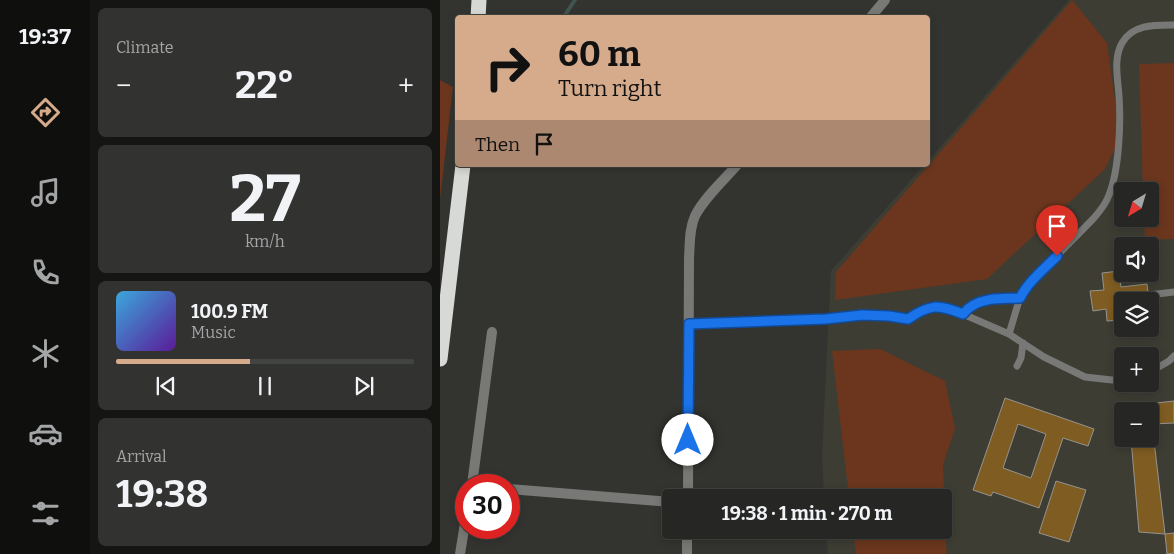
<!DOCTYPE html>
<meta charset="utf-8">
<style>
body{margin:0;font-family:Bitter,serif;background:#323331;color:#f1f3f6;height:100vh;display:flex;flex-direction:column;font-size:19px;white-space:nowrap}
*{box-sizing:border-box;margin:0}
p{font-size:16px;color:#a4a5a6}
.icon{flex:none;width:28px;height:28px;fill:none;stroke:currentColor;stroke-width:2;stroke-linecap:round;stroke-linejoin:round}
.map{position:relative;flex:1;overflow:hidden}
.details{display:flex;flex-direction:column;gap:8px;padding:8px;background:#151514;width:350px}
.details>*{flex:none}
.hud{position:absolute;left:15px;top:15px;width:475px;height:152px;border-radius:5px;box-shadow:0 2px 8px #0003,0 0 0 1px #424441;background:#d6ab8b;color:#111;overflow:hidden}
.needle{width:32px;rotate:218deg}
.tools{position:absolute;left:674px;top:182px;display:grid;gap:10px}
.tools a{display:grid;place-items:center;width:45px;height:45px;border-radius:5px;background:#262724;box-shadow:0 2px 8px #0003,0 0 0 1px #424441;font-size:25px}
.speed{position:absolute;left:15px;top:474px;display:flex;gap:10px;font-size:25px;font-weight:700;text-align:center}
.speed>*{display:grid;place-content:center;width:65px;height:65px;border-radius:50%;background:#262724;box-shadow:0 2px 8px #0003,0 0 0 1px #424441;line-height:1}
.speed .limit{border:8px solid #d22;background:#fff;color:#111}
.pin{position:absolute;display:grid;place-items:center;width:42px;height:42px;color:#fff;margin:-51px -21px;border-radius:50% 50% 50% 0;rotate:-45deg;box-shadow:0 0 5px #0007}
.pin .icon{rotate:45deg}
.me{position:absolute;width:55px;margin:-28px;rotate:0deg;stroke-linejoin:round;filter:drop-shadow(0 0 4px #0008)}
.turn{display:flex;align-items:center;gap:18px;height:105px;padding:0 20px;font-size:22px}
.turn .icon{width:65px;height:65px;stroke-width:2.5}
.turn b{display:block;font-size:35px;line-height:42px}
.then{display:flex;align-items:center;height:48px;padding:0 20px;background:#0003;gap:10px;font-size:19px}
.big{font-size:38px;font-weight:700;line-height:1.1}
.details .card{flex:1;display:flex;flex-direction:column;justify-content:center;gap:8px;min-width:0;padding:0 18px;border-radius:8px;background:#323331}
.details .dial{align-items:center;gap:0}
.dial b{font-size:65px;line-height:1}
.song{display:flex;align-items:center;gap:15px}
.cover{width:60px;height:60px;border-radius:8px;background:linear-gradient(135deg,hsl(200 70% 55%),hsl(270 70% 35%))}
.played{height:5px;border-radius:2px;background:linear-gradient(90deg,#d6ab8b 45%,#424441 45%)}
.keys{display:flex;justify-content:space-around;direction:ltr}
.heat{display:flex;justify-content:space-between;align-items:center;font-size:28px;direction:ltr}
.trip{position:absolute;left:222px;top:489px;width:290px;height:50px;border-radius:5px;background:#262724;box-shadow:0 2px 8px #0003,0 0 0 1px #424441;font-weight:700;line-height:50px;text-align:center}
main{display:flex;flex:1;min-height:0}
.dock{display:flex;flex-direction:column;width:90px;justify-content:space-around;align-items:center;background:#0f100e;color:#a4a5a6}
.dock .icon{width:35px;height:35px}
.dock .current{color:#d6ab8b}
.dock b{font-size:22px;color:#f1f3f6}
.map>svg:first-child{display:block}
</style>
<main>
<nav class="dock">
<b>19:37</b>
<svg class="icon current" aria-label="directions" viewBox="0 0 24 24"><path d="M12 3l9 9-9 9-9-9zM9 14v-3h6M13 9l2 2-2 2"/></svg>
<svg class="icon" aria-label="music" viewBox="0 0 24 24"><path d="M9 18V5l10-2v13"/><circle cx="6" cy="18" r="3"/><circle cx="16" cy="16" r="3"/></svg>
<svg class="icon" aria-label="phone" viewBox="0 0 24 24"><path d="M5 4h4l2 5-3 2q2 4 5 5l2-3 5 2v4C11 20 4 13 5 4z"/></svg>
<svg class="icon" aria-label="climate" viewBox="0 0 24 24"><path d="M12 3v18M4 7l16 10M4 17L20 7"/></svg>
<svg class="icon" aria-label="car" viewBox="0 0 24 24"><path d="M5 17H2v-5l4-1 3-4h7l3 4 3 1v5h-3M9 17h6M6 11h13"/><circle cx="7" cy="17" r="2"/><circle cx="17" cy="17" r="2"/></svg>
<svg class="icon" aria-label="filters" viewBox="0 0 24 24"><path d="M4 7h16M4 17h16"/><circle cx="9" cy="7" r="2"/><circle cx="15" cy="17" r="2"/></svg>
</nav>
<section class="details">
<div class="card"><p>Climate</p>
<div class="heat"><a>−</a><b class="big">22°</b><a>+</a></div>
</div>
<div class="card dial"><b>27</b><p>km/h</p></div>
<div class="card">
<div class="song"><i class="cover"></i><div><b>100.9 FM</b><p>Music</p></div></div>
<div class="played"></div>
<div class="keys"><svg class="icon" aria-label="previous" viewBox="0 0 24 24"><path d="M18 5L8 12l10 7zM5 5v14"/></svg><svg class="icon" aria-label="pause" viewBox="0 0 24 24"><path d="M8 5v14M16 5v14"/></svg><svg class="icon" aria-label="next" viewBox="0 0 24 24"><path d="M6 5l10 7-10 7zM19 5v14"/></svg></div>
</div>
<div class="card"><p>Arrival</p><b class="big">19:38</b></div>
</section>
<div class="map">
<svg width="734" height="554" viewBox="0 0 734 554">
<rect width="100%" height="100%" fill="#333430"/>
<!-- built -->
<path fill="#3d3d34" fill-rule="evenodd" d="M629,0H734V554H388L386,530H504V498H384L382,455L391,271L484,165H488V161ZM682,191H710V219H682ZM682,246H710V274H682ZM682,301H710V329H682ZM682,356H710V384H682ZM682,411H710V439H682Z"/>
<!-- green -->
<path fill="#6b361d" d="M632,0L667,43L680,138L665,169L547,279L395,300L396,272Z
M734,63V239L705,240L704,219H710V191H703L699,64Z
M0,80L13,87L0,199Z
M440,349L505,381L515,428L503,465L506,545L507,554H416L413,530H504V498L409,497L392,351Z"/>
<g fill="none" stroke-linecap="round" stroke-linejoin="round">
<!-- stream -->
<path stroke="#40554f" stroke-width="4" d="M123,18L135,0"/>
</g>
<!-- building -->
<path fill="#7f5c22" stroke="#969490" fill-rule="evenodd" d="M679,271L681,287L707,284L709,301H682V305H681L682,320L667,321L666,309L653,311L650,291L664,290L662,273Z
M565,398L654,429L648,446L623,438L599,508L553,492L551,496L533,490ZM578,424L606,434L591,478L563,468Z
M734,401V423L712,424L725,534L699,532L691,439H710V411H689V406Z
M616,481L646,490L629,542L599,533Z
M734,533V553L727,554L725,534Z"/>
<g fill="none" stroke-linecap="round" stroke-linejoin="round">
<!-- service -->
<path stroke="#787977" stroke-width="7" d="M709,295L734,292
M523,314C526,311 528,308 532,306C545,297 565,299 581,298
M386,319C416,316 439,314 468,319L487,308L497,307L509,308L569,334L604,357L645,377L672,380L682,379
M569,334L578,304L583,292L594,279L654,218C660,211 666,204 669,195C679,170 681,124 679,96C678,79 673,59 682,43C693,24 715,25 734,25
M577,366L581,358L583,343
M710,372L729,361L734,356"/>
<!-- minor -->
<path stroke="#787977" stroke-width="10" d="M430,18L445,0
M249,324L386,319
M32,485L52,332
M69,489L231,502
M248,498L249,258C250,244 249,229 255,216C264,198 284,180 297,165
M20,554L26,517
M247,554V530"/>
<!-- motorway -->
<path stroke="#d6d9d6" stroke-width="15" d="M38,18L39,0
M0,359L23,165"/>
</g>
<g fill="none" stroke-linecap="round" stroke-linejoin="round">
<defs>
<path id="route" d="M248,440L249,324L386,319L422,315L449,316L468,319C490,304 498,304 523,314C526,311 528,308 532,306C545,297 565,299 580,298C588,282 604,269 617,256"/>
</defs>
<!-- route casing -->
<use href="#route" stroke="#114b97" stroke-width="12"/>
<!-- route -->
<use href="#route" stroke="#1a73e8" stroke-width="9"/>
</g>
</svg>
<div class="tools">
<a><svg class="needle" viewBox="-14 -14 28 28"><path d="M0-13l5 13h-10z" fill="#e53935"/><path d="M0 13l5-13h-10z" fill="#a4a5a6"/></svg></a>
<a><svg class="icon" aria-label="sound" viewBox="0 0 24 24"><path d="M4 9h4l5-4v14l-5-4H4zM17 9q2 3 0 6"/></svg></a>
<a><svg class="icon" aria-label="layers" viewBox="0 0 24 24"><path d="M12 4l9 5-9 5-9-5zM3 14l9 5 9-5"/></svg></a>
<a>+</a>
<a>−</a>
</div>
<div class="speed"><div class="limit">30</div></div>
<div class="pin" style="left:617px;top:256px;background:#d93025"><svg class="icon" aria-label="arrive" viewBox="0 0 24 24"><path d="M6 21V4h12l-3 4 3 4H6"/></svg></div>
<svg class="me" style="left:248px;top:440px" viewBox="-20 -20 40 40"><circle r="19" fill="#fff"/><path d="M0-13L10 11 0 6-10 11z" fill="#1a73e8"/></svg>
<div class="trip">19:38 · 1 min · 270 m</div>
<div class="hud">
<div class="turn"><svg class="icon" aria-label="right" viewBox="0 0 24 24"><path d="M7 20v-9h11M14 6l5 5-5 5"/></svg><div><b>60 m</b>Turn right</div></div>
<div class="then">Then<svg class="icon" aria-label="arrive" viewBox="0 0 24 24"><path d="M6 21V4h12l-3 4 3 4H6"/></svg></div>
</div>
</div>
</main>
